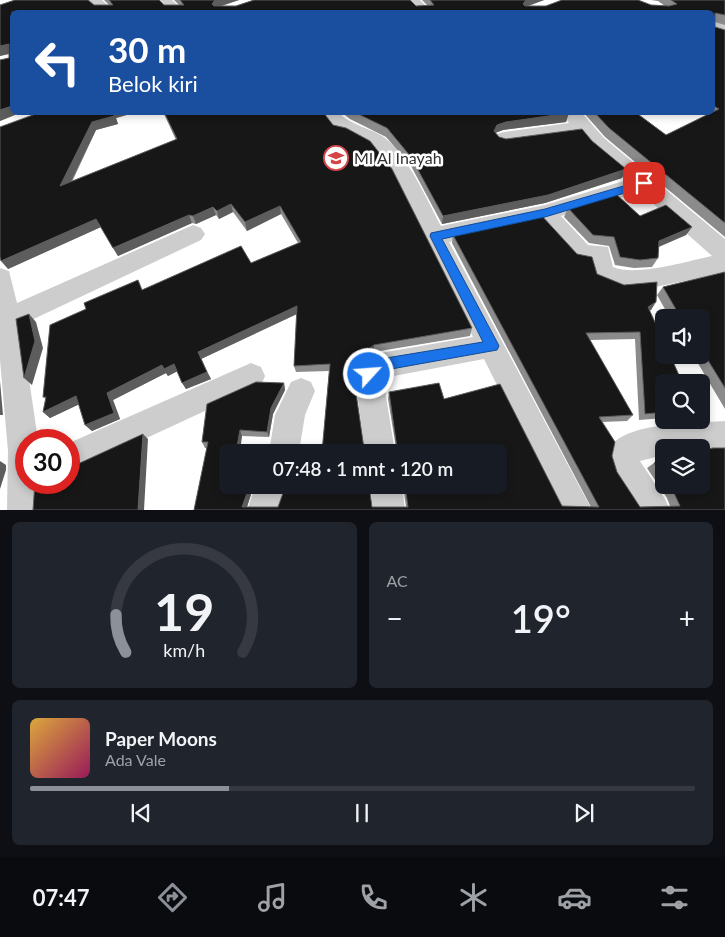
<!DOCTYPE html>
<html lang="id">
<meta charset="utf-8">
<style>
body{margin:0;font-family:Lato,sans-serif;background:#20242c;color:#f1f3f6;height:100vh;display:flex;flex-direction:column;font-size:19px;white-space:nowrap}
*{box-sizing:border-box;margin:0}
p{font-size:16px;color:#9ea1a6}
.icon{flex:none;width:28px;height:28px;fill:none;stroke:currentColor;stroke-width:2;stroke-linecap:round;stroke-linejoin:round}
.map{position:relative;height:510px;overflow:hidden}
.side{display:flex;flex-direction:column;gap:12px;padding:12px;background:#0d0f14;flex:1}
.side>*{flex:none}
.top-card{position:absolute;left:10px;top:10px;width:705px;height:105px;border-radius:8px;box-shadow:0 2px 8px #0003;background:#1a4fa0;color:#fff;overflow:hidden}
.buttons{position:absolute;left:655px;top:309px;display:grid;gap:10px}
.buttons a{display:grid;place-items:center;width:55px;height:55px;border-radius:8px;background:#171b24;box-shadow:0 2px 8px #0003;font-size:25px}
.speed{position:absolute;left:15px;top:429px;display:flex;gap:10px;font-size:25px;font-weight:700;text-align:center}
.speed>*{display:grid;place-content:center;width:65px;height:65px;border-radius:50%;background:#171b24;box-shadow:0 2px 8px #0003;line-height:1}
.speed .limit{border:8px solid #d22;background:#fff;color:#111}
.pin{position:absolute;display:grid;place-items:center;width:42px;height:42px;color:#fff;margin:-21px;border-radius:10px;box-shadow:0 2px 8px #0006}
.me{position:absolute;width:55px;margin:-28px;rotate:64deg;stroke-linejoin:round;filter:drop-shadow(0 0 4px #0008)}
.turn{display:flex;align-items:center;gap:18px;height:105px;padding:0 15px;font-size:22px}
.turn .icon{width:65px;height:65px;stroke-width:2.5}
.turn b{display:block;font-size:35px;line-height:42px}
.big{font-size:38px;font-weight:600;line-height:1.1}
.side .widget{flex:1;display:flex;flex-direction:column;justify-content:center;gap:8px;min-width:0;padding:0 18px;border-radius:8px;background:#20242c}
.side .dial{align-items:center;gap:0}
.dial svg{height:130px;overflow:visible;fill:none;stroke:#363941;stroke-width:7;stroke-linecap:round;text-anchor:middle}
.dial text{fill:#f1f3f6;stroke:none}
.song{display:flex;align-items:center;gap:15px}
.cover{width:60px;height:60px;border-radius:8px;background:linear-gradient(135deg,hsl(40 70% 55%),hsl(330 70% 35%))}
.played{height:5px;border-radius:2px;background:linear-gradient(90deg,#8c9099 30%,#363941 30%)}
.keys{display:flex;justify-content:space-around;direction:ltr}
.heat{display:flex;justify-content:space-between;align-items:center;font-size:28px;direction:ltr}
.side .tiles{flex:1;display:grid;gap:12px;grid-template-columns:1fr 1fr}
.widget:last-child{grid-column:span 2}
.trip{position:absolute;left:219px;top:444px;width:288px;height:50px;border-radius:8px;background:#171b24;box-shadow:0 2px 8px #0003;font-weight:600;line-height:50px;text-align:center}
.menu{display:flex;height:80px;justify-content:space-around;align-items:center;background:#090b0e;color:#9ea1a6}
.menu .icon{width:35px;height:35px}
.menu .selected{color:#8c9099}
.menu b{font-size:22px;color:#f1f3f6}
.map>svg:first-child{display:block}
</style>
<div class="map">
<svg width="725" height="510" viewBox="0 0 725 510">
<rect width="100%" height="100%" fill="#fff"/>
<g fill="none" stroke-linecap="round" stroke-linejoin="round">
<!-- minor -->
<path fill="#cdcdcd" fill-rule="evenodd" d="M85,0H102L115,12H98Z
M155,0H172L185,12H168Z
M403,0H420L432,12H415Z
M725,19V30L712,32V23Z
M318,112H338C351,126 370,127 385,138C408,156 427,200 441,226L545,205L627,180L590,148L579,135L504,146L497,144L494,139L497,134L504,132L569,123L561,112H581L604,138L725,239V273L650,288L619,291L593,280L589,263L574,261L540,222L449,242L592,510H559L484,359L383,378L395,452H365L355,379C355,366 363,359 374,354L473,337L393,176L371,148L347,135L335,132ZM640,192L712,256C688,261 635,277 613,267L608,247L588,245L561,216Z
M193,225L201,228L205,234L201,240L21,325L38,440H26V482H40L39,510H7L8,451L0,360V268L9,271L17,303Z
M251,363L261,367L265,376L261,385L69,474V443Z
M301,378L311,382L315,391L305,415L299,452H269L275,415L291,382Z
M725,421V451L701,452V448H664V455L640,461L665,499L670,510H635C626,495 605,473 608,454C613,421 700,423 725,421Z
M256,485H288L279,510H247Z
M370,485H402L405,510H373Z"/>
</g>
<!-- wall -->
<path fill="#8b8b8b" d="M15,0H88L94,5H109L104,0H159L164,5H179L174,0H239L222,6H236L254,0H410L416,6L427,5L422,0H544L529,6H546L562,0H638L651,5L665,6L658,1L651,0H725V25L715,22V27L725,30V237L605,137L583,112H635L666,135L708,114L706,112H712V12H12V112H22L0,121V60L9,58V54L0,56V5Z
M41,112H137L116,118L118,124L96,130L72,182L176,140L163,112H323L472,328L470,336L374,352L359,362L354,378L364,448H396L388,399L389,392L444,399L562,506L591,507L452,243L453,235L577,254L597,274L624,285L657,295L663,287L725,272V409L693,355H701V318H670L657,295L651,310H649L664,382V418L639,420L635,339L590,340L633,415L627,421L602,422L617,472L640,507L670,506L667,498L647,468L654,463L664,460V485H701L725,510H194L207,448H205L202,442L284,383L285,390L273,414L269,437L242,436L228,485H254L247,507H406L403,485H498L322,452L329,371L296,372L294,366L297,314L201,359L211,379L186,389L177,371L168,376L166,373L113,400L120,419L92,431L85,425L79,404L50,418L43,412L46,399L43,397L143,289L251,263L298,243L281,214L247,231L233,212L219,219L216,215L196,224L192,223L118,256L101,227L8,269Z
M341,112H568L566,122L503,130L495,133L499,137L506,139L592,141L626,169L622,178L545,203L442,224L411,166L386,137L350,119Z
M568,208L640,216L692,227L686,235L659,247L658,258L652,267L634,268L615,265L609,246L589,243L564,217Z"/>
<!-- shaded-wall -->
<path fill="#5d5d5d" d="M215,0H239L217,7L212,4Z
M526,0H544L524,7L523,4Z
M9,44L12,53L0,56V46Z
M12,106V112H22L0,121V110Z
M114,112H137L116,118L118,124L96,130L65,194L60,186L92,122Z
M569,113L566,122L503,130L495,133L494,131L497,125L506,122Z
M626,169L622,178L545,203L442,224L443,216Z
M231,204L233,212L219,219L217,211Z
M280,206L281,214L247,231L245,222Z
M213,207L216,215L196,224L193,216Z
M189,215L192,223L118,256L113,248Z
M96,219L101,227L8,269L1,261Z
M692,227L686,235L653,249L659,241Z
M656,302L651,310L642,314L648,307Z
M297,306L299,313L201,359L198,352Z
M29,314L36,322L43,348L32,385L24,378Z
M374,345V352L359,362L353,379V373L359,355Z
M174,364L178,371L168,376L166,373L113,400L120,419L92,431L85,425L107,393L162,365Z
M207,372L211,379L186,389L182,383Z
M0,381L3,415H0Z
M284,383L285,390L273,414L269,437L267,432L271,408Z
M76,396L82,403L50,418L43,412Z
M240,430L242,436L240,452H236Z
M143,434L148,439L144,510H138Z
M0,461L6,465V470L0,489Z
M250,485H254L246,510L242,507Z"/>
<!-- building -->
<path fill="#171717" stroke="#5d5d5d" d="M15,0H88L94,5H113L109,0H159L164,5H184L180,0H215L212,4L214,6H236L254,0H410L416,6L434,5L430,0H526L523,4L525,6H546L562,0H638L651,5L669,6L677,4L671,0H725V15L715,13V27L725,30V223L609,128L594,112H635L666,135L719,109L712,105V12H12V106L0,110V60L9,58V44L0,46V5Z
M41,112H114V116L92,122L60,186L177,139L164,112H323L333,125L346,128L370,141L392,169L472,328L374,345L359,355L353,373L364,448H397L389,392L439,383L444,399L500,384L562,506L599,507L453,235L542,216L577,254L592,257L597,274L624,285L657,282L656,302L648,307L664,342V355H670L682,382H664V412L645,414L640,332L586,333L633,415L599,417L615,442L612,456L617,472L640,507L680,506L674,493L669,485H701V451L713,448H725V510H194L208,442H202L207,404L256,382L284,383L271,408L267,432L240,430L236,452H228V485H250L242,507H278L286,485H369L372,507H408L405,485H498V452H322L330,364L294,366L297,306L198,352L207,372L182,383L174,364L164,369L162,365L107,393L114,413L85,425L76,396L43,412L46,397H43L50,325L86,309L84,303L138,280L142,290L241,246L251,263L301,242L280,206L245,222L231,204L217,211L213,207L193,216L189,215L113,248L96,219L1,261L0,257V127Z
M354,112H568L569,113L506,122L497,125L494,131L499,137L506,139L582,129L592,141L626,169L548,195L443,216L411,157L387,128Z
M616,194L640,216L666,205L692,227L659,241L658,258L640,260L620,257L614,237L593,235L568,208Z
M725,272V388L701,349V318H681L663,287Z
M29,314L35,341L24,378L16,319Z
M143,434L138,510H33L35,482H69V468Z
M664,460V478L654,463Z"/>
<!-- route -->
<path fill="#1a73e8" stroke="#114b97" d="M644,180L649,183L648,186L545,217L442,239L497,342L499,346L497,350L380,371L369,380L364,378L362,374L369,363L380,359L483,342L430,236L431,233L545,209Z"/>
<!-- icons -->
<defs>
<symbol id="school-ring" viewBox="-11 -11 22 22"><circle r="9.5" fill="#fff" stroke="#d44548" stroke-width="1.5"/><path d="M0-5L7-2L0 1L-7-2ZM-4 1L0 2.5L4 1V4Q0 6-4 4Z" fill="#d44548"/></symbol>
</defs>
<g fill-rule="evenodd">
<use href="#school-ring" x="322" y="144" width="28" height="28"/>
</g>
<g text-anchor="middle" stroke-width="5" stroke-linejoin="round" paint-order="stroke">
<!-- poi labels -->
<g font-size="16" fill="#303030" stroke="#fff" text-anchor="start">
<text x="354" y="164">MI Al Inayah</text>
</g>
</g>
</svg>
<div class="buttons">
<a><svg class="icon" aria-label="sound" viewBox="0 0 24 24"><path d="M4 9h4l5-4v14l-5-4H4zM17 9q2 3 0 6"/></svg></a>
<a><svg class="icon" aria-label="search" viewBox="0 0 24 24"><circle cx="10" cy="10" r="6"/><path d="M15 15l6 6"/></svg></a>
<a><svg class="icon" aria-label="layers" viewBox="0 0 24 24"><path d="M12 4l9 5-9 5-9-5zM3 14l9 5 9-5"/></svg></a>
</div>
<div class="speed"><div class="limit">30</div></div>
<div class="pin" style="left:644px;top:183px;background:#d93025"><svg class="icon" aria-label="arrive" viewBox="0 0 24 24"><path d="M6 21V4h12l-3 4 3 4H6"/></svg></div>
<svg class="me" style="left:369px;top:374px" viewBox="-20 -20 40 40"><circle r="17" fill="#1a73e8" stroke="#fff" stroke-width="3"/><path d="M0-11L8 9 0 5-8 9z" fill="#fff"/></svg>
<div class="trip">07:48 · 1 mnt · 120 m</div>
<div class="top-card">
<div class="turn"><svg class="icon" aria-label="left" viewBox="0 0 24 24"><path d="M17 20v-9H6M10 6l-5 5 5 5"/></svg><div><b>30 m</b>Belok kiri</div></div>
</div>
</div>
<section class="side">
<div class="tiles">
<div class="widget dial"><svg viewBox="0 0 100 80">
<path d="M14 69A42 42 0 1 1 86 69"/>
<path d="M14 69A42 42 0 0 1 8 46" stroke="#8c9099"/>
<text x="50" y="56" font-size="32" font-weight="700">19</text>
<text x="50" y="72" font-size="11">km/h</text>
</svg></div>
<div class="widget"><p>AC</p>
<div class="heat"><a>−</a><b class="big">19°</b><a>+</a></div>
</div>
<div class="widget">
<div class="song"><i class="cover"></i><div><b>Paper Moons</b><p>Ada Vale</p></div></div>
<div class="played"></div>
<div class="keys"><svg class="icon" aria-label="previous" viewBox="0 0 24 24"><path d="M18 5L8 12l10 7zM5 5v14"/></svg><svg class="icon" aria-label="pause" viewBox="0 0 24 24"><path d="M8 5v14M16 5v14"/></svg><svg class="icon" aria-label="next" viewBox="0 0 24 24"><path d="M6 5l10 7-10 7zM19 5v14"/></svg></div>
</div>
</div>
</section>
<nav class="menu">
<b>07:47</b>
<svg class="icon selected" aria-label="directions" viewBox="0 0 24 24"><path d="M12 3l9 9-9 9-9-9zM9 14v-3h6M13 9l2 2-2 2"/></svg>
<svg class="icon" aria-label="music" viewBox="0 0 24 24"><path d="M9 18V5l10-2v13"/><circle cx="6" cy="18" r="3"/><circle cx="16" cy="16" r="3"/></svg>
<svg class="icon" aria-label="phone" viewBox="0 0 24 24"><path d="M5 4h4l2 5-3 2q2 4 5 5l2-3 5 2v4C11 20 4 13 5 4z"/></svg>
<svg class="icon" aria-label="climate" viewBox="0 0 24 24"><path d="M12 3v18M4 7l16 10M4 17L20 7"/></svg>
<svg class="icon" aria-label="car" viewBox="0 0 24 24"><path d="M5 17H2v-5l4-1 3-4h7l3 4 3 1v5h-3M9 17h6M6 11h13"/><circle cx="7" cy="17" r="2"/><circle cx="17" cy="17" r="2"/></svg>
<svg class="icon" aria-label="filters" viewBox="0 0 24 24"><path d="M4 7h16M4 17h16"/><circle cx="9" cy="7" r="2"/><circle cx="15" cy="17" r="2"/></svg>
</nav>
